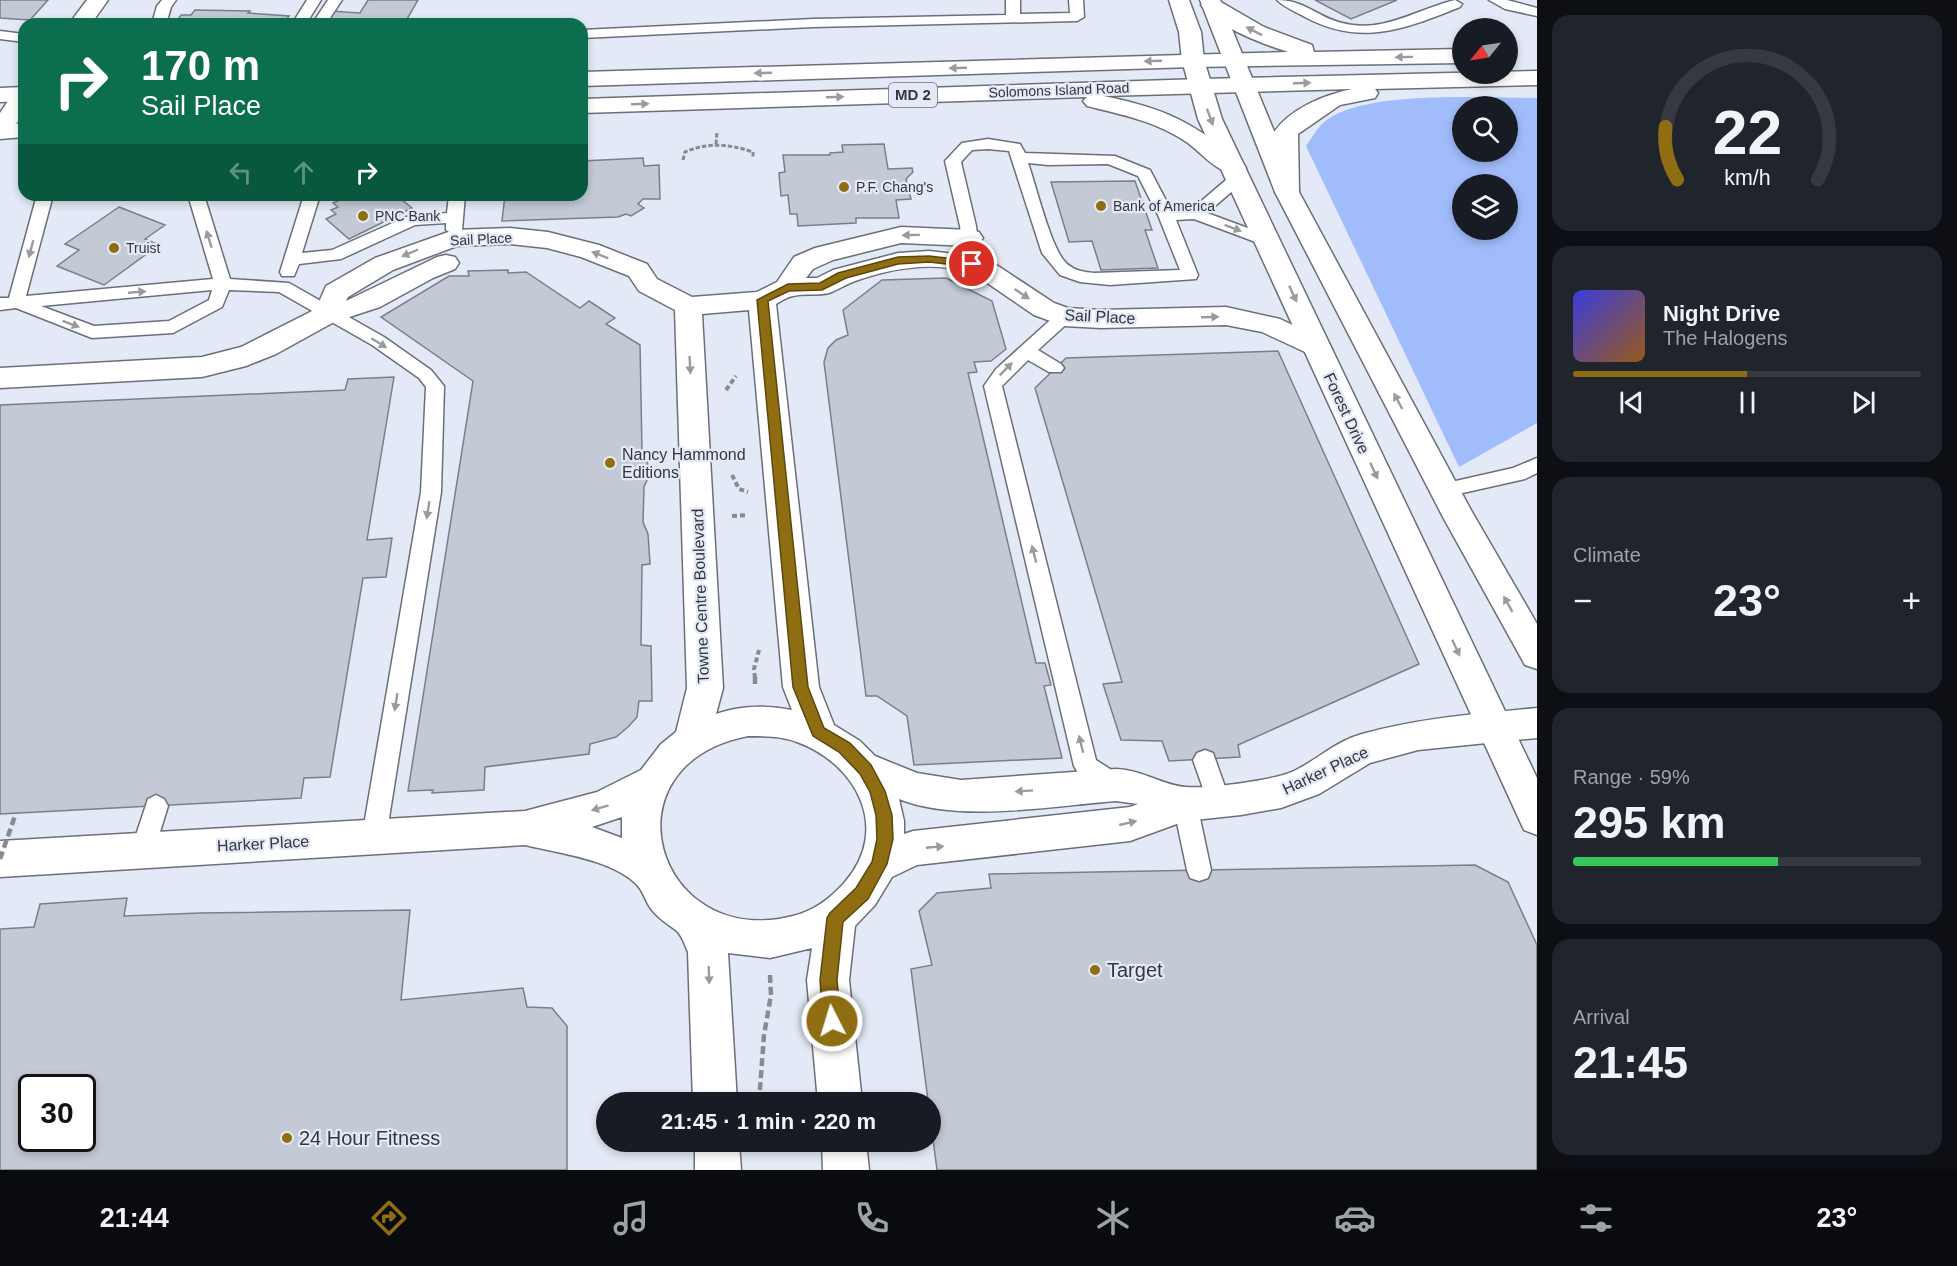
<!DOCTYPE html>
<meta charset="utf-8">
<style>
body{margin:0;font-family:Arial,sans-serif;background:#20242c;color:#f1f3f6;height:100vh;display:flex;flex-direction:column;font-size:22px;white-space:nowrap}
*{box-sizing:border-box;margin:0}
p{font-size:20px;color:#9ea1a6}
.icon{flex:none;width:33px;height:33px;fill:none;stroke:currentColor;stroke-width:2;stroke-linecap:round;stroke-linejoin:round}
.map{position:relative;flex:1;overflow:hidden}
.sheet{display:flex;flex-direction:column;gap:15px;padding:15px;background:#0d0f14;width:420px}
.sheet>*{flex:none}
.guide{position:absolute;left:18px;top:18px;width:570px;height:183px;border-radius:18px;box-shadow:0 3px 9px #0003;background:#0b6e4f;color:#fff;overflow:hidden}
.needle{width:39px;rotate:240deg}
.buttons{position:absolute;left:1452px;top:18px;display:grid;gap:12px}
.buttons a{display:grid;place-items:center;width:66px;height:66px;border-radius:50%;background:#171b24;box-shadow:0 3px 9px #0003;font-size:30px}
.speed{position:absolute;left:18px;top:1074px;display:flex;gap:12px;font-size:30px;font-weight:700;text-align:center}
.speed>*{display:grid;place-content:center;width:78px;height:78px;border-radius:50%;background:#171b24;box-shadow:0 3px 9px #0003;line-height:1}
.speed .limit{border:3px solid #111;border-radius:9px;background:#fff;color:#111}
.pin{position:absolute;display:grid;place-items:center;width:51px;height:51px;color:#fff;margin:-26px;border:3px solid #fff;border-radius:50%;box-shadow:0 2px 6px #0007}
.me{position:absolute;width:66px;margin:-33px;rotate:355deg;stroke-linejoin:round;filter:drop-shadow(0 0 4px #0008)}
.turn{display:flex;align-items:center;gap:21px;height:126px;padding:0 24px;font-size:27px}
.turn .icon{width:78px;height:78px;stroke-width:2.5}
.turn b{display:block;font-size:42px;line-height:51px}
.lanes{display:flex;align-items:center;height:57px;padding:0 24px;background:#0003;justify-content:center;gap:30px;direction:ltr}
.lanes .off{opacity:.35}
.big{font-size:45px;font-weight:700;line-height:1.1}
.sheet .tile{flex:1;display:flex;flex-direction:column;justify-content:center;gap:9px;min-width:0;padding:0 21px;border-radius:18px;background:#20242c}
.sheet .dial{align-items:center;gap:0}
.dial svg{height:156px;overflow:visible;fill:none;stroke:#363941;stroke-width:7;stroke-linecap:round;text-anchor:middle}
.dial text{fill:#f1f3f6;stroke:none}
.song{display:flex;align-items:center;gap:18px}
.cover{width:72px;height:72px;border-radius:9px;background:linear-gradient(135deg,hsl(240 70% 55%),hsl(30 70% 35%))}
.played{height:6px;border-radius:3px;background:linear-gradient(90deg,#8f6d12 50%,#363941 50%)}
.keys{display:flex;justify-content:space-around;direction:ltr}
.heat{display:flex;justify-content:space-between;align-items:center;font-size:33px;direction:ltr}
.charge{height:9px;border-radius:4px;background:linear-gradient(90deg,#34c759 59%,#363941 0)}
.trip{position:absolute;left:596px;top:1092px;width:345px;height:60px;border-radius:30px;background:#171b24;box-shadow:0 3px 9px #0003;font-weight:700;line-height:60px;text-align:center}
.menu{display:flex;height:96px;justify-content:space-around;align-items:center;background:#090b0e;color:#9ea1a6}
.menu .icon{width:42px;height:42px}
.menu .current{color:#8f6d12}
.menu b{font-size:27px;color:#f1f3f6}
main{display:flex;flex:1;min-height:0}
.map>svg:first-child{display:block}
</style>
<main>
<div class="map">
<svg width="1537" height="1170" viewBox="0 0 1537 1170">
<rect width="100%" height="100%" fill="#e3e9f6"/>
<!-- green -->
<path fill="#a1bcfa" fill-rule="evenodd" d="M1537,98V423L1459,467L1306,146C1311,139 1316,130 1322,124C1357,89 1487,98 1537,98ZM1462,106H1508V152H1462ZM1462,184H1508V230H1462Z"/>
<!-- building -->
<path fill="#c3c9d5" stroke="#7a7f8b" stroke-width="1.5" fill-rule="evenodd" d="M0,0H48L30,20L0,18Z
M368,0H418L407,19H410L408,24H322L330,11L360,13Z
M1315,0H1397L1351,19Z
M195,10L250,11L248,13L289,16L284,24H175L181,15H191Z
M884,144L888,169L912,168L913,172L906,179L911,199L896,200L899,218H856V223L798,226L797,214H790L788,195L781,196L779,173L785,172L783,155H830V153L843,152L842,145Z
M643,158L644,166L659,165L660,199H643L638,204L644,208L631,216L626,214L618,217L502,221L505,195H582V161Z
M1135,181L1152,230H1145L1158,268L1101,270L1092,241L1069,242L1051,182Z
M352,195H396L412,208L349,239L326,219L336,214L331,210L338,207L333,203Z
M119,207L165,225L145,239L159,245L104,285L57,266L79,250L65,244Z
M508,270V273L526,272L580,308L589,301L615,318L606,324L640,345L642,450H647L648,478L644,487L643,522L648,534L650,564L642,565L641,645L651,646L652,701H639L637,717L628,727L616,737L590,744L589,754L485,767L484,790L432,793L433,790L408,791L473,381L381,317L449,276H469L468,271Z
M946,278L992,301L1006,349L991,361L974,362L977,372L968,373L1036,663H1045L1051,685L1044,686L1062,758L914,765L907,716L877,696H866L824,362L828,348L836,340L848,335L843,310L882,280Z
M1278,351L1419,664L1238,745L1240,757L1169,761L1162,741L1121,740L1103,684L1122,682L1035,388L1066,358Z
M394,377L367,540L392,538L386,577L363,578L330,777L304,778L301,798L0,814V405L345,390L348,379Z
M1475,865L1508,882L1537,945V1170H937L911,969L932,965L919,911L937,893L991,888L989,874Z
M127,898L124,916L200,913L410,910L401,1000L523,988L527,1007L552,1008L567,1026V1170H0V929L34,927L40,904ZM32,1088H82V1138H32Z"/>
<g fill="none" stroke-linecap="round" stroke-linejoin="round">
<defs>
<path id="lane" d="M162,0H176L171,7L166,24H152L157,6Z
M307,0H321L306,24H292Z
M328,0H342L326,24H312Z
M1006,0H1020V14L1070,13L1069,0H1083L1084,17L1077,21L813,27L582,38V30L813,19L1006,15Z
M1277,0C1305,0 1317,17 1342,23C1383,34 1417,9 1455,0L1462,4L1460,7C1405,29 1361,47 1305,17C1296,12 1284,7 1277,0Z
M1489,0H1507L1537,8V16L1505,9Z
M0,31L24,34V42L0,39Z
M988,139L1020,144L1025,153L1115,156L1150,170L1171,210L1192,209L1233,174H1245L1247,177L1245,180L1207,213L1275,238L1277,242L1269,247L1194,219L1176,220L1198,275L1196,279L1110,285L1080,282L1060,275L1042,253L1009,151L988,149L972,150L961,162L976,226L979,251L994,270L992,274H980L963,252L960,226L945,161L962,143ZM1028,163L1048,165L1108,164L1138,176L1158,215L1180,270L1094,273C1085,272 1075,271 1067,264C1051,250 1036,185 1028,163Z
M37,195H53L26,296L213,279L188,195H204L230,279L289,283L384,337L431,370L444,386L441,492L386,837L383,845L374,848L365,845L362,837L421,492L426,387L419,378L372,345L279,292L229,290L222,307L173,333L92,338L16,308L0,310V298H9ZM212,290L209,300L169,321L94,326L41,306Z
M304,195H320L302,253L332,250L406,217L447,213L449,195H465L462,230L454,235L446,230V223L415,225L341,259L299,264L294,276H282L280,272Z
M1064,311L1070,313L1073,317L1070,321L1038,350L1061,364L1064,368L1061,372H1049L1028,360L1002,386L1096,760L1124,778L1128,785L1124,792L1116,795L1078,773L1074,766L984,386L996,369L1058,313Z
M1537,458V473L1525,479L1445,497L1438,495L1435,490L1438,485L1513,468Z
M1205,750L1213,753L1230,801L1226,808L1218,812L1210,808L1193,760L1197,753Z
M1185,793L1193,797L1197,804L1211,870L1208,878L1199,881L1190,878L1187,870L1173,804L1177,797Z
M156,795L164,799L168,806L152,858L143,861L134,858L131,850L148,799Z"/>
<path id="street" d="M901,227L970,230L979,232L983,238L979,244L970,246L901,243L833,260L813,269L806,278H817L833,270L898,253L929,251L972,256L995,264L1054,303L1068,308L1101,310L1226,307L1280,319L1328,342L1332,349L1328,356L1318,358L1262,332L1226,325L1101,328L1064,326L1034,315L977,276C939,259 892,268 855,281C846,284 838,290 829,293C817,296 805,293 793,296C787,297 781,301 776,304L819,687L834,725L860,741L875,756L917,773L961,780L1116,769C1143,770 1164,786 1186,787C1207,789 1276,780 1294,771C1317,760 1336,741 1362,734C1419,718 1478,714 1537,708V738L1418,750L1370,763L1319,794L1281,808L1241,815L1185,821L1130,841L917,865L892,877L875,905L855,926L849,980L862,1102H818L807,980L812,948L770,958L728,953L737,1102H693L688,952C685,945 682,936 677,931C668,924 659,919 652,910C646,903 644,893 638,886C615,860 558,853 525,845L0,877V841L525,811L597,792L641,770L661,744L676,732L687,688L675,310L639,291L629,276L581,257L547,248L510,244L457,246L393,270L348,297L346,301L437,257L446,255L455,257L459,263L455,269L433,278L380,307L334,322L276,354L246,366L202,377L0,388V368L202,357L241,347L316,309L326,286L375,258L454,230L510,228L548,232L599,245L647,264L657,279L692,297L757,292L777,282L794,257L815,248ZM749,310L783,687L792,710C766,705 742,705 716,714L723,688L702,314ZM748,736C764,736 782,736 797,742C857,764 891,829 845,882C831,898 814,911 793,916C656,951 600,765 748,736ZM899,799C958,823 1052,806 1116,801L1138,804L1130,807L913,831L904,834V821ZM622,817V838L592,827Z
M695,1142H739L741,1170H695Z
M822,1142H866L869,1170H823Z"/>
<path id="secondary" d="M87,0H108L91,24H69Z
M1169,0H1189L1201,32L1204,60L1222,119L1537,778V835L1524,830L1198,119L1182,60L1179,32Z
M1200,0H1220L1299,192L1472,512L1537,624V669L1525,665L1443,517L1275,192Z
M24,87V112L8,136L0,138V113L16,89Z"/>
<path id="highway" d="M1205,1H1219L1264,27L1312,45L1314,52L1462,49V63L1193,67L582,86V72L1288,52C1263,44 1217,27 1201,5Z
M1537,71V85L1375,89L1378,93L1375,98L1340,105L1298,134L1299,192L1296,197L1287,199L1278,197L1275,192L1274,132C1291,108 1324,95 1352,89L1104,96C1167,109 1192,122 1243,163L1246,168L1243,173C1221,178 1204,155 1188,143C1156,121 1123,115 1087,106L1083,101L1087,97L582,113V99L1201,79Z
M24,87V101L0,102V88Z
M24,123V137L0,139V125Z"/>
</defs>
<!-- lane casing -->
<use href="#lane" stroke="#6a6f7a" stroke-width="3"/>
<!-- street casing -->
<use href="#street" stroke="#6a6f7a" stroke-width="3"/>
<!-- secondary casing -->
<use href="#secondary" stroke="#6a6f7a" stroke-width="3"/>
<!-- highway casing -->
<use href="#highway" stroke="#6a6f7a" stroke-width="3"/>
<!-- path-far2 -->
<path stroke="#878b94" stroke-width="3" stroke-dasharray="4.5 2" stroke-linecap="butt" d="M716,144L717,132
M683,160L685,152C708,142 729,144 753,152V158"/>
<!-- path-far1 -->
<path stroke="#878b94" stroke-width="4" stroke-dasharray="5 3" stroke-linecap="butt" d="M726,390L736,376
M732,475L739,489L748,492
M732,516L748,515
M755,678L754,669L759,650"/>
<!-- path -->
<path stroke="#878b94" stroke-width="4.5" stroke-dasharray="8 4" stroke-linecap="butt" d="M755,677V684
M759,1102L764,1035L771,995L770,975"/>
<!-- lane -->
<use href="#lane" fill="#fff" fill-rule="evenodd"/>
<!-- street -->
<use href="#street" fill="#fff" fill-rule="evenodd"/>
<!-- secondary -->
<use href="#secondary" fill="#fff" fill-rule="evenodd"/>
<!-- highway -->
<use href="#highway" fill="#fff" fill-rule="evenodd"/>
<!-- path-bridge -->
<path stroke="#878b94" stroke-width="4.5" stroke-dasharray="8 4" stroke-linecap="butt" d="M0,859L16,813"/>
</g>
<!-- one-way arrows -->
<defs><path id="oneway-solid" d="M-6-.8H1V-3.2L6.5 0L1 3.2V.8H-6Z" transform="scale(1.5)"/></defs>
<g fill="#9a9b9e">
<use href="#oneway-solid" transform="translate(1254 31) rotate(-153)"/>
<use href="#oneway-solid" transform="translate(1404 57) rotate(179)"/>
<use href="#oneway-solid" transform="translate(1153 61) rotate(178)"/>
<use href="#oneway-solid" transform="translate(958 68) rotate(178)"/>
<use href="#oneway-solid" transform="translate(763 73) rotate(178)"/>
<use href="#oneway-solid" transform="translate(1302 83) rotate(-2)"/>
<use href="#oneway-solid" transform="translate(835 97) rotate(-2)"/>
<use href="#oneway-solid" transform="translate(640 104) rotate(-2)"/>
<use href="#oneway-solid" transform="translate(1210 117) rotate(70)"/>
<use href="#oneway-solid" transform="translate(1233 228) rotate(21)"/>
<use href="#oneway-solid" transform="translate(911 235) rotate(179)"/>
<use href="#oneway-solid" transform="translate(209 239) rotate(-107)"/>
<use href="#oneway-solid" transform="translate(31 249) rotate(105)"/>
<use href="#oneway-solid" transform="translate(410 253) rotate(157)"/>
<use href="#oneway-solid" transform="translate(600 255) rotate(-158)"/>
<use href="#oneway-solid" transform="translate(137 292) rotate(-5)"/>
<use href="#oneway-solid" transform="translate(1022 294) rotate(34)"/>
<use href="#oneway-solid" transform="translate(1293 294) rotate(65)"/>
<use href="#oneway-solid" transform="translate(1210 317) rotate(-2)"/>
<use href="#oneway-solid" transform="translate(71 324) rotate(21)"/>
<use href="#oneway-solid" transform="translate(379 343) rotate(32)"/>
<use href="#oneway-solid" transform="translate(690 365) rotate(87)"/>
<use href="#oneway-solid" transform="translate(1006 369) rotate(-45)"/>
<use href="#oneway-solid" transform="translate(1398 401) rotate(-118)"/>
<use href="#oneway-solid" transform="translate(1374 471) rotate(65)"/>
<use href="#oneway-solid" transform="translate(428 510) rotate(99)"/>
<use href="#oneway-solid" transform="translate(1034 554) rotate(-104)"/>
<use href="#oneway-solid" transform="translate(1508 604) rotate(-119)"/>
<use href="#oneway-solid" transform="translate(1456 648) rotate(65)"/>
<use href="#oneway-solid" transform="translate(396 702) rotate(99)"/>
<use href="#oneway-solid" transform="translate(1081 744) rotate(-104)"/>
<use href="#oneway-solid" transform="translate(1024 791) rotate(176)"/>
<use href="#oneway-solid" transform="translate(600 808) rotate(163)"/>
<use href="#oneway-solid" transform="translate(1128 823) rotate(-13)"/>
<use href="#oneway-solid" transform="translate(935 847) rotate(-5)"/>
<use href="#oneway-solid" transform="translate(709 975) rotate(88)"/>
</g>
<!-- route -->
<path fill="#8f6d12" stroke="#5d470c" stroke-width="1.5" d="M929,256L972,261L977,264L972,267L929,262L898,264L846,278L822,290L789,291L768,301L808,687L824,728L850,743L871,765L885,791L892,815L893,839L887,864L868,899L843,922L837,980L841,1021L838,1027L832,1029L826,1027L823,1021L820,980L827,918L830,913L856,888L872,862L877,839L876,815L870,792L860,774L839,752L813,736L793,687L757,300L788,284L820,283L838,273L898,257Z"/>
<!-- markers -->
<g fill="#8f6d12" stroke="#e3e9f6" stroke-width="2">
<circle cx="844" cy="187" r="6"/>
<circle cx="1101" cy="206" r="6"/>
<circle cx="363" cy="216" r="6"/>
<circle cx="114" cy="248" r="6"/>
<circle cx="610" cy="463" r="6"/>
<circle cx="1095" cy="970" r="6"/>
<circle cx="287" cy="1138" r="6"/>
</g>
<g text-anchor="middle" stroke-width="4.5" stroke-linejoin="round" paint-order="stroke">
<!-- far-street labels -->
<g font-size="14" fill="#35373c" stroke="#e3e9f6">
<text transform="translate(1059 90) rotate(-2)" y="5">Solomons Island Road</text>
<text transform="translate(481 239) rotate(-3)" y="5">Sail Place</text>
</g>
<!-- far-poi labels -->
<g font-size="14" fill="#35373c" stroke="#e3e9f6" text-anchor="start">
<text x="856" y="192">P.F. Chang's</text>
<text x="1113" y="211">Bank of America</text>
<text x="375" y="221">PNC Bank</text>
<text x="126" y="253">Truist</text>
</g>
<!-- shield labels -->
<rect fill="#e3e9f6" stroke="#696c74" stroke-width="1.5" x="889" y="83" width="48" height="24" rx="4.5"/>
<g font-size="15" font-weight="bold" fill="#35373c">
<text x="913" y="100">MD 2</text>
</g>
<!-- street labels -->
<g font-size="16" fill="#35373c" stroke="#e3e9f6">
<text transform="translate(1100 316) rotate(3)" y="6">Sail Place</text>
<text transform="translate(1347 413) rotate(65)" y="6">Forest Drive</text>
<text transform="translate(700 596) rotate(-92)" y="6">Towne Centre Boulevard</text>
<text transform="translate(1325 770) rotate(-25)" y="6">Harker Place</text>
<text transform="translate(263 843) rotate(-3)" y="6">Harker Place</text>
</g>
<!-- poi labels -->
<g font-size="16" fill="#35373c" stroke="#e3e9f6" text-anchor="start">
<text x="622" y="460">Nancy Hammond<tspan x="622" dy="18">Editions</tspan></text>
</g>
<!-- near-poi labels -->
<g font-size="20" fill="#35373c" stroke="#e3e9f6" text-anchor="start">
<text x="1107" y="977">Target</text>
<text x="299" y="1145">24 Hour Fitness</text>
</g>
</g>
</svg>
<div class="buttons">
<a><svg class="needle" viewBox="-14 -14 28 28"><path d="M0-13l5 13h-10z" fill="#e53935"/><path d="M0 13l5-13h-10z" fill="#9ea1a6"/></svg></a>
<a><svg class="icon" aria-label="search" viewBox="0 0 24 24"><circle cx="10" cy="10" r="6"/><path d="M15 15l6 6"/></svg></a>
<a><svg class="icon" aria-label="layers" viewBox="0 0 24 24"><path d="M12 4l9 5-9 5-9-5zM3 14l9 5 9-5"/></svg></a>
</div>
<div class="speed"><div class="limit">30</div></div>
<div class="pin" style="left:972px;top:264px;background:#d93025"><svg class="icon" aria-label="arrive" viewBox="0 0 24 24"><path d="M6 21V4h12l-3 4 3 4H6"/></svg></div>
<svg class="me" style="left:832px;top:1021px" viewBox="-20 -20 40 40"><circle r="17" fill="#8f6d12" stroke="#fff" stroke-width="3"/><path d="M0-11L8 9 0 5-8 9z" fill="#fff"/></svg>
<div class="trip">21:45 · 1 min · 220 m</div>
<div class="guide">
<div class="turn"><svg class="icon" aria-label="right" viewBox="0 0 24 24"><path d="M7 20v-9h11M14 6l5 5-5 5"/></svg><div><b>170 m</b>Sail Place</div></div>
<div class="lanes"><svg class="icon off" aria-label="left" viewBox="0 0 24 24"><path d="M17 20v-9H6M10 6l-5 5 5 5"/></svg><svg class="icon off" aria-label="ahead" viewBox="0 0 24 24"><path d="M12 20V5M6 11l6-6 6 6"/></svg><svg class="icon" aria-label="right" viewBox="0 0 24 24"><path d="M7 20v-9h11M14 6l5 5-5 5"/></svg></div>
</div>
</div>
<section class="sheet">
<div class="tile dial"><svg viewBox="0 0 100 80">
<path d="M14 69A42 42 0 1 1 86 69"/>
<path d="M14 69A42 42 0 0 1 8 42" stroke="#8f6d12"/>
<text x="50" y="56" font-size="32" font-weight="700">22</text>
<text x="50" y="72" font-size="11">km/h</text>
</svg></div>
<div class="tile">
<div class="song"><i class="cover"></i><div><b>Night Drive</b><p>The Halogens</p></div></div>
<div class="played"></div>
<div class="keys"><svg class="icon" aria-label="previous" viewBox="0 0 24 24"><path d="M18 5L8 12l10 7zM5 5v14"/></svg><svg class="icon" aria-label="pause" viewBox="0 0 24 24"><path d="M8 5v14M16 5v14"/></svg><svg class="icon" aria-label="next" viewBox="0 0 24 24"><path d="M6 5l10 7-10 7zM19 5v14"/></svg></div>
</div>
<div class="tile"><p>Climate</p>
<div class="heat"><a>−</a><b class="big">23°</b><a>+</a></div>
</div>
<div class="tile"><p>Range · 59%</p><b class="big">295 km</b><div class="charge"></div></div>
<div class="tile"><p>Arrival</p><b class="big">21:45</b></div>
</section>
</main>
<nav class="menu">
<b>21:44</b>
<svg class="icon current" aria-label="directions" viewBox="0 0 24 24"><path d="M12 3l9 9-9 9-9-9zM9 14v-3h6M13 9l2 2-2 2"/></svg>
<svg class="icon" aria-label="music" viewBox="0 0 24 24"><path d="M9 18V5l10-2v13"/><circle cx="6" cy="18" r="3"/><circle cx="16" cy="16" r="3"/></svg>
<svg class="icon" aria-label="phone" viewBox="0 0 24 24"><path d="M5 4h4l2 5-3 2q2 4 5 5l2-3 5 2v4C11 20 4 13 5 4z"/></svg>
<svg class="icon" aria-label="climate" viewBox="0 0 24 24"><path d="M12 3v18M4 7l16 10M4 17L20 7"/></svg>
<svg class="icon" aria-label="car" viewBox="0 0 24 24"><path d="M5 17H2v-5l4-1 3-4h7l3 4 3 1v5h-3M9 17h6M6 11h13"/><circle cx="7" cy="17" r="2"/><circle cx="17" cy="17" r="2"/></svg>
<svg class="icon" aria-label="filters" viewBox="0 0 24 24"><path d="M4 7h16M4 17h16"/><circle cx="9" cy="7" r="2"/><circle cx="15" cy="17" r="2"/></svg>
<b>23°</b>
</nav>
